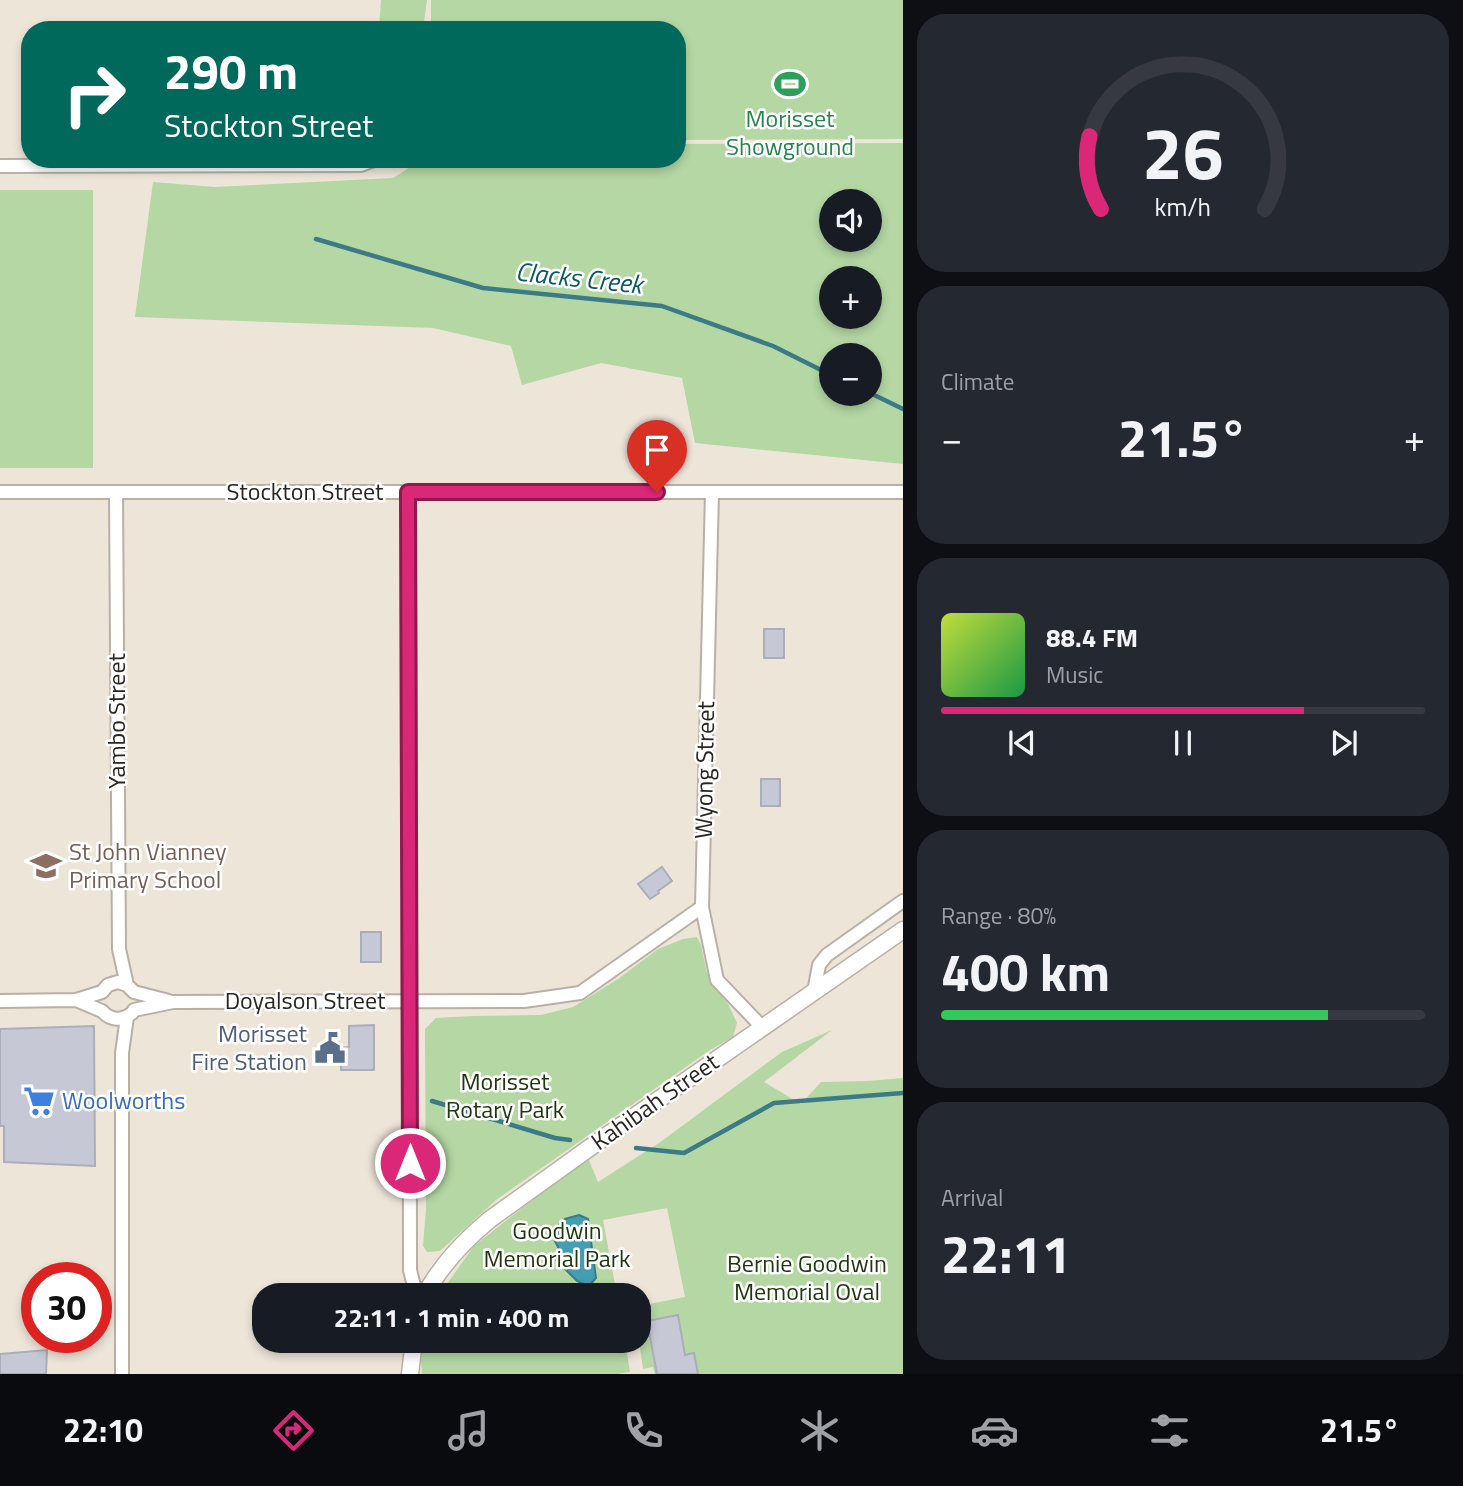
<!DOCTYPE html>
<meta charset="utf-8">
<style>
body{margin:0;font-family:"Titillium Web",sans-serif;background:#242831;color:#f1f3f6;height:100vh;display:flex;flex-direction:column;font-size:26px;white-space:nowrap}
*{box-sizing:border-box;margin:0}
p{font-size:23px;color:#9ea1a6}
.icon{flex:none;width:38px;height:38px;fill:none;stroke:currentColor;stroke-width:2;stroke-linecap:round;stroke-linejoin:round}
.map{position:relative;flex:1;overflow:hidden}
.drawer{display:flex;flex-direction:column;gap:14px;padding:14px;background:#0d0f14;width:560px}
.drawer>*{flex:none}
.guide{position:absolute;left:21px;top:21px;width:665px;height:147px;border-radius:28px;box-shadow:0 4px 10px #0003;background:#00695c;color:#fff;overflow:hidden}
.tools{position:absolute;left:819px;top:189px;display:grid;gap:14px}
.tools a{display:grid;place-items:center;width:63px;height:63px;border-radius:50%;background:#171b24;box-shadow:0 4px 10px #0003;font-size:35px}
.speed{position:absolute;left:21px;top:1262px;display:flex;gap:14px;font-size:35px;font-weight:700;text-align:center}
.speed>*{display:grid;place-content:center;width:91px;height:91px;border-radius:50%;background:#171b24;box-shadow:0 4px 10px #0003;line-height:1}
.speed .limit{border:10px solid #d22;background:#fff;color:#111}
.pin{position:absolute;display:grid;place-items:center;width:60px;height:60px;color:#fff;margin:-72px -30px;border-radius:50% 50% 50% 0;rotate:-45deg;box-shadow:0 0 7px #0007}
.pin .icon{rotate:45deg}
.me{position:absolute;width:77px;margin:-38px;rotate:0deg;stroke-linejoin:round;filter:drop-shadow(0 0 5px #0008)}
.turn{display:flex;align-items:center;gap:24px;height:147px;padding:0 28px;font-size:32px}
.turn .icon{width:91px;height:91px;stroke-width:2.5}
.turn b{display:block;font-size:49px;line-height:60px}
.big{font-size:52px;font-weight:700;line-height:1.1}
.drawer .widget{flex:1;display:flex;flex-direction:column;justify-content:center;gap:10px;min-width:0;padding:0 24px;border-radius:28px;background:#242831}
.drawer .dial{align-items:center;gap:0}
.dial svg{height:182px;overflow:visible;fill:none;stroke:#363941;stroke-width:7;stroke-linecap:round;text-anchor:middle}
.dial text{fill:#f1f3f6;stroke:none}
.song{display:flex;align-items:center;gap:21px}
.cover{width:84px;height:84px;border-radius:10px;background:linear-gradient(135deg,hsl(70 70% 55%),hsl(140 70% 35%))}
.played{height:7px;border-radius:4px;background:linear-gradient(90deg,#db2777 75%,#363941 75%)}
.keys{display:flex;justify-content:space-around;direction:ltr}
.heat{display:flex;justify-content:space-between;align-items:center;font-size:38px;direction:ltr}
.charge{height:10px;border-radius:5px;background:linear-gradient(90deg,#34c759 80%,#363941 0)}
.trip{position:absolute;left:252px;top:1283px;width:399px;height:70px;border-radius:28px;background:#171b24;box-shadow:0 4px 10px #0003;font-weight:700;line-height:70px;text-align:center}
.tab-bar{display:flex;height:112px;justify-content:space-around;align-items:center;background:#090b0e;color:#9ea1a6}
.tab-bar .icon{width:49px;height:49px}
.tab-bar .selected{color:#db2777}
.tab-bar b{font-size:32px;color:#f1f3f6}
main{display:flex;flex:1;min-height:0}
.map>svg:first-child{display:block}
</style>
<main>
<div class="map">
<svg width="903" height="1374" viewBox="0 0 903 1374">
<rect width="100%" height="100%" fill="#eee5d9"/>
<!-- green -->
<path fill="#b4d7a3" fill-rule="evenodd" d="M381,0H427L423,30H379Z
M431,0H903V139L677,140V30H431Z
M903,143V464L695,443L682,378L601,363L522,385L511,346L433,328L135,317L153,182L215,187L393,178L423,159H677V144ZM831,201H870V240H831ZM831,278H870V317H831ZM831,355H870V394H831Z
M0,190H93V468H0Z
M697,937L701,945L707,973L727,1002L737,1023L733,1037L710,1050L496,1200L440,1251L427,1252L423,1246L426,1209L425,1029L436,1018L472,1016L541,1015L573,1007L618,979L658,949L683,939Z
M832,1030L764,1082L801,1104L821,1082L868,1081L903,1078V1374H655L653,1367L643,1369L639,1340V1306L685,1297L667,1208L603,1220L617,1295H439L474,1246L559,1179L588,1158L598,1182L659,1143L782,1052Z
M425,1340L625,1341L630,1372L617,1374H422L421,1359Z"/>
<!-- water -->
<path fill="#449eb1" stroke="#3c7a86" stroke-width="2" d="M579,1215L588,1219L596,1278L589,1286L577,1281L556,1260L559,1249L551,1233L565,1219Z"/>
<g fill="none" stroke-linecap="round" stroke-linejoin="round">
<!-- stream -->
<path stroke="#3c7a86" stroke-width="4.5" d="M316,239L483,288L662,306L773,346L831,375
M870,393L903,409
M432,1101L555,1138L570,1140
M636,1148L684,1153L774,1103L903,1093"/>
</g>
<!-- building -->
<path fill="#c7c8d6" stroke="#abadba" stroke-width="2" d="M764,629H784V658H764Z
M761,779H780V806H761Z
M662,867L672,881L658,891L659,893L650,899L638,884Z
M361,932H381V962H361Z
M374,1025V1070H341V1048L349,1047V1026Z
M94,1026L95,1166L4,1162V1126H0V1029Z
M678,1315L685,1355L694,1353L698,1374H657L647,1321Z
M47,1350L46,1374H0V1354Z"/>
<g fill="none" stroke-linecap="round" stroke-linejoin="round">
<defs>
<path id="minor" d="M0,166L361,165L377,159
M0,492H903
M116,492L119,949L127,985
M409,492L410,1270L414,1286L425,1293
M712,492L702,907L717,980L763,1028
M814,992L819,965L827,955L903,901
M76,1000L102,1011C111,1021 122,1021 132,1013
M0,1001L76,1000L102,992L108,985L118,982L127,985L134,992L169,1001
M134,1010L173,1002L524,1001L580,993L702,907
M122,1374V1053L127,1017"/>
<path id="tertiary" d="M425,1295C440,1266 464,1241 489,1220L599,1141L903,930
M410,1374L414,1340"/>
</defs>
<!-- minor casing -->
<use href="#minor" stroke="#b9b0a5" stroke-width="16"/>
<!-- tertiary casing -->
<use href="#tertiary" stroke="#b9b0a5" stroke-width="19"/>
<!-- minor -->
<use href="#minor" stroke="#fff" stroke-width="12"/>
<!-- tertiary -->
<use href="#tertiary" stroke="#fff" stroke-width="16"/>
</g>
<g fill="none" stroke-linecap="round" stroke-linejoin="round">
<defs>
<path id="route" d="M410,1163L408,492H657"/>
</defs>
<!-- route casing -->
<use href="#route" stroke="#8e194d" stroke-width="18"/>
<!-- route -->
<use href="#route" stroke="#db2777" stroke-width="12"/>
</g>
<!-- icons -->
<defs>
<symbol id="stadium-bare" viewBox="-9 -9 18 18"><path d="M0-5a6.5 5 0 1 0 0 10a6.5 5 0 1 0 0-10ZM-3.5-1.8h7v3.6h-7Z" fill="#2e9e5b" stroke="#fff" stroke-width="2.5" paint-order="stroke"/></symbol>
<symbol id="school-bare" viewBox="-9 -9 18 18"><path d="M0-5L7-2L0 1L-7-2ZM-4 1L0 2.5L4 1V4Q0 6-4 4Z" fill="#8d6e63" stroke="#fff" stroke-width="2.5" paint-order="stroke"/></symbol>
<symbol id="civic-bare" viewBox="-9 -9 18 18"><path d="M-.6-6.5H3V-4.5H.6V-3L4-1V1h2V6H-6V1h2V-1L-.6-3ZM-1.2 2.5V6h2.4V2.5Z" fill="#5c6f8a" stroke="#fff" stroke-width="2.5" paint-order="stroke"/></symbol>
<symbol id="supermarket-bare" viewBox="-9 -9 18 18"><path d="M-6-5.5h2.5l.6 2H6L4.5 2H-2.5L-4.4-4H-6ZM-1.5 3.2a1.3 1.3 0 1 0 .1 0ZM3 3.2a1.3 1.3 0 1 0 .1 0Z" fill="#3f7fe0" stroke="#fff" stroke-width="2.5" paint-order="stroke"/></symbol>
</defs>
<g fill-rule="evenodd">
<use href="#stadium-bare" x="768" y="62" width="44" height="44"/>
<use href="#school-bare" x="24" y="844" width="44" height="44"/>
<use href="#civic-bare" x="308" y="1026" width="44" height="44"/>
<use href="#supermarket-bare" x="17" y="1079" width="44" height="44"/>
</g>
<g text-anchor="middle" stroke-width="5" stroke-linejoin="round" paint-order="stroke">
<!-- leisure labels -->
<g font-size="24" fill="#27864d" stroke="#fff">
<text x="790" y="127">Morisset<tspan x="790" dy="28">Showground</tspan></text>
</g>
<!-- street labels -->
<g font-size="24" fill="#292622" stroke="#fff">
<text x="305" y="500">Stockton Street</text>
<text transform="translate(117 721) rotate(-90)" y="8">Yambo Street</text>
<text transform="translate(705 770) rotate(-89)" y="8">Wyong Street</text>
<text x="305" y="1009">Doyalson Street</text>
<text transform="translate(655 1102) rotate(-35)" y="8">Kahibah Street</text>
</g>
<!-- education labels -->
<g font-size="24" fill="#785e54" stroke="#fff" text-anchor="start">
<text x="69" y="860">St John Vianney<tspan x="69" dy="28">Primary School</tspan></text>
</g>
<!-- service labels -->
<g font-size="24" fill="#4e5e75" stroke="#fff" text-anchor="end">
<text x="307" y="1042">Morisset<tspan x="307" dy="28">Fire Station</tspan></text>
</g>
<!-- park labels -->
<g font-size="24" fill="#1f370f" stroke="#fff">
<text x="505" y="1090">Morisset<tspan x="505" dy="28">Rotary Park</tspan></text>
<text x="557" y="1239">Goodwin<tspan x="557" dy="28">Memorial Park</tspan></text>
<text x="807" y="1272">Bernie Goodwin<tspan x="807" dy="28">Memorial Oval</tspan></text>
</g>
<!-- shop labels -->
<g font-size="24" fill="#366cbe" stroke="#fff" text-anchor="start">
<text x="62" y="1109">Woolworths</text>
</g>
<!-- water labels -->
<g font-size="26" font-style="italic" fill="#0b5966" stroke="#fff">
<text transform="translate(579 278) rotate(6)" y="9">Clacks Creek</text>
</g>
</g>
</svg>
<div class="tools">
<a><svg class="icon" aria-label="sound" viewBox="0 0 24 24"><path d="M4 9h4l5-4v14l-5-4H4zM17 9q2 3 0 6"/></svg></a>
<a>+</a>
<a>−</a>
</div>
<div class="speed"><div class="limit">30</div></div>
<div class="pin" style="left:657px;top:492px;background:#d93025"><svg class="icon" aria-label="arrive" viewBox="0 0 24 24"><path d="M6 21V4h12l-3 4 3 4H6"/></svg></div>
<svg class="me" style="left:410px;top:1163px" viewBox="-20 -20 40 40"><circle r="17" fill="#db2777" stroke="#fff" stroke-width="3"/><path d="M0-11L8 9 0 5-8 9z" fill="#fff"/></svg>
<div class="trip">22:11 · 1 min · 400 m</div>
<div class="guide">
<div class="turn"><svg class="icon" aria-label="right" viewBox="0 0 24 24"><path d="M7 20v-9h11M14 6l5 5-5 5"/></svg><div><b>290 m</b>Stockton Street</div></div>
</div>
</div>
<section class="drawer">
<div class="widget dial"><svg viewBox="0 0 100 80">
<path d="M14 69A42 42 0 1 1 86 69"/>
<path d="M14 69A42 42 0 0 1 9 37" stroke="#db2777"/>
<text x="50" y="56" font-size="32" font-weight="700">26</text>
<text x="50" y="72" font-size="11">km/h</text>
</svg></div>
<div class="widget"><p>Climate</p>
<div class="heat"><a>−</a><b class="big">21.5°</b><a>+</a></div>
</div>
<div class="widget">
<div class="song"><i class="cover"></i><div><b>88.4 FM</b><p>Music</p></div></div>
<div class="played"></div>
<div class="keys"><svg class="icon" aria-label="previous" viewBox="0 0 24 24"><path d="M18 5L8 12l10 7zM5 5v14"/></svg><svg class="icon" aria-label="pause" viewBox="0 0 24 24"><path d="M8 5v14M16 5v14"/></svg><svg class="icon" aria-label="next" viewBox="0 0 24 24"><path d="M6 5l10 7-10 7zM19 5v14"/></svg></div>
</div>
<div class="widget"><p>Range · 80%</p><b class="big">400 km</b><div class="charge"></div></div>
<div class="widget"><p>Arrival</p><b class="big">22:11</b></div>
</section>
</main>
<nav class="tab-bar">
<b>22:10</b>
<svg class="icon selected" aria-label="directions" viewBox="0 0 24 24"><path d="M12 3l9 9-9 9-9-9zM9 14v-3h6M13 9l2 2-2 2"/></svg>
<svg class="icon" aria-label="music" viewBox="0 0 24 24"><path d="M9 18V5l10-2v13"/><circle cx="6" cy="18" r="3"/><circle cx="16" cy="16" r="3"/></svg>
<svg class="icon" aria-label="phone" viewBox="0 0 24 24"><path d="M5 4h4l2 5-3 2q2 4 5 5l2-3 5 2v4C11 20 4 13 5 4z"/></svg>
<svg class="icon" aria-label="climate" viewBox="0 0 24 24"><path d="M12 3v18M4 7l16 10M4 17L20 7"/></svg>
<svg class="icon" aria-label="car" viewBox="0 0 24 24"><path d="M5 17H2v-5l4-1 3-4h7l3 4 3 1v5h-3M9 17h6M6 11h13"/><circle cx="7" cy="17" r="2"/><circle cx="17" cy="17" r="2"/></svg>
<svg class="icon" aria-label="filters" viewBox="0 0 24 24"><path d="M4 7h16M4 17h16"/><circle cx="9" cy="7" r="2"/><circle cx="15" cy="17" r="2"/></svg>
<b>21.5°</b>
</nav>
